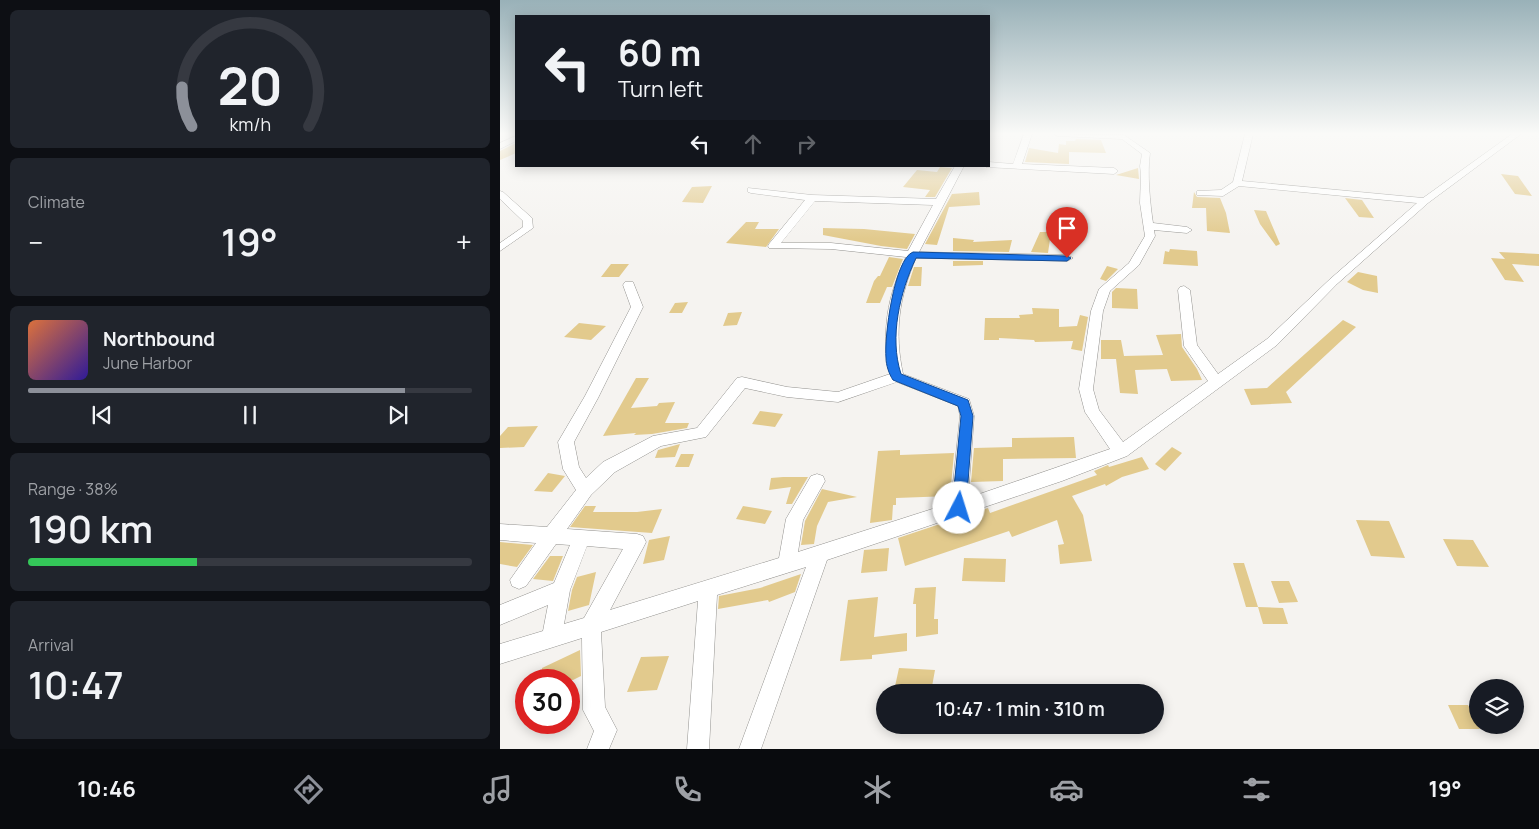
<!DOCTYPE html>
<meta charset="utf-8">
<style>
body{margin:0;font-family:Manrope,sans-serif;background:#20242c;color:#f1f3f6;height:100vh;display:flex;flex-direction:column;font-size:19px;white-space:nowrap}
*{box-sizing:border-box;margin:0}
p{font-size:16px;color:#9ea1a6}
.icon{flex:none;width:28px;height:28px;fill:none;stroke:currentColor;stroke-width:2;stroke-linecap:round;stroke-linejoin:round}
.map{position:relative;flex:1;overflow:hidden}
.drawer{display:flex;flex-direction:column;gap:10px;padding:10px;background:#0d0f14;width:500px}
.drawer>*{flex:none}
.top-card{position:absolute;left:15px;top:15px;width:475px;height:152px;border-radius:0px;box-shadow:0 2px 12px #0003;background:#171b24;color:#f1f3f6;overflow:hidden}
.buttons{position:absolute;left:969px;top:679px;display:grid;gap:10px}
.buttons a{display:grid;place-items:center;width:55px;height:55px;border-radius:50%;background:#171b24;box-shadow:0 2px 12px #0003;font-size:25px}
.speed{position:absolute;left:15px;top:669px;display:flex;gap:10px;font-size:25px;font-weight:700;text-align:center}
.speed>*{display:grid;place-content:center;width:65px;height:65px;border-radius:50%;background:#171b24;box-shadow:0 2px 12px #0003;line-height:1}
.speed .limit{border:8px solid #d22;background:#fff;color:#111}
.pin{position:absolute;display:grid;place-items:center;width:42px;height:42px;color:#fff;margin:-51px -21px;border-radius:50% 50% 50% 0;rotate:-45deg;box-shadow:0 0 5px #0007}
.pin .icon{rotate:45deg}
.me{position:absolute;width:55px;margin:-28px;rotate:5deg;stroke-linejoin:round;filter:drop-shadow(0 0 4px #0008)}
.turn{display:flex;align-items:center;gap:18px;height:105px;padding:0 20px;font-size:22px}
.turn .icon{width:65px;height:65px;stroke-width:2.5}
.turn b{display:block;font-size:35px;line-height:42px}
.lanes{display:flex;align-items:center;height:48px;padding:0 20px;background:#0003;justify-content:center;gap:25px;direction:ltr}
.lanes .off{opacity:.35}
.big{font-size:38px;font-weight:600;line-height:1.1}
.drawer .card{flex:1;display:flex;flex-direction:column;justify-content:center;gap:8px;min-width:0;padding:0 18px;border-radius:8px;background:#20242c}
.drawer .dial{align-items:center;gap:0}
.dial svg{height:130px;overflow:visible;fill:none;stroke:#363941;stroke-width:7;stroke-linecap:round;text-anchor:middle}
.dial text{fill:#f1f3f6;stroke:none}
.song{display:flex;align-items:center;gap:15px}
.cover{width:60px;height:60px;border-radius:8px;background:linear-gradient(135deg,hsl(20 70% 55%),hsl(250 70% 35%))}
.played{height:5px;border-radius:2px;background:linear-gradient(90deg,#8c9099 85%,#363941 85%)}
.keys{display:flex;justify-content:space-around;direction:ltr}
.heat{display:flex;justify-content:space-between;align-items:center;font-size:28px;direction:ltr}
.charge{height:8px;border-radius:4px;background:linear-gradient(90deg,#34c759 38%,#363941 0)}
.trip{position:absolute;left:376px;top:684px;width:288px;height:50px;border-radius:25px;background:#171b24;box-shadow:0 2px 12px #0003;font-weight:600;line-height:50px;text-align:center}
.dock{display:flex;height:80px;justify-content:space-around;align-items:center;background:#090b0e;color:#9ea1a6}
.dock .icon{width:35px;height:35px}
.dock .current{color:#8c9099}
.dock b{font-size:22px;color:#f1f3f6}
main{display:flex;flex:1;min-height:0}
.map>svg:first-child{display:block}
</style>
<main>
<section class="drawer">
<div class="card dial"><svg viewBox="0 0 100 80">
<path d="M14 69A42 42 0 1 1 86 69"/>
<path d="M14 69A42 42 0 0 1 8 45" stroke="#8c9099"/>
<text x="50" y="56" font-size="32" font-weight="700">20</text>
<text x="50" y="72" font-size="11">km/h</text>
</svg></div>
<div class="card"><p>Climate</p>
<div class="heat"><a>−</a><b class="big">19°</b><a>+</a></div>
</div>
<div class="card">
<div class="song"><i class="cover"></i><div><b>Northbound</b><p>June Harbor</p></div></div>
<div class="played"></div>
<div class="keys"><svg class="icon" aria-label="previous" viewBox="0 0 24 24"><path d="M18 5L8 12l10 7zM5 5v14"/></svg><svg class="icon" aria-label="pause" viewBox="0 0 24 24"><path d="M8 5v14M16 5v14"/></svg><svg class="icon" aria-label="next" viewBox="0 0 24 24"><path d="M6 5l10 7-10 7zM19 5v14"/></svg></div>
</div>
<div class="card"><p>Range · 38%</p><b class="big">190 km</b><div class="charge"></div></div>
<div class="card"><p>Arrival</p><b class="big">10:47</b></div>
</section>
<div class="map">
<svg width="1039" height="749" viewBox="0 0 1039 749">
<rect width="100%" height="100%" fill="#f5f3f0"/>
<!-- building -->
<path fill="#e2ca8d" d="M576,139L601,140L606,153L569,152V164L525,162L529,148L558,153L559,144L566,145V141H575Z
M16,143V153L0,160V151Z
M440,167L452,168L435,197H425L430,190L403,187L417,170L437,172Z
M638,168L639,179L616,175Z
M1001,174L1018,176L1032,196L1015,194Z
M212,186L203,203L182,202L192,187Z
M479,192L480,205L449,207L437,245L425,244L452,194Z
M694,192L697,197L720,198L726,213L730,233L707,231L706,208H692Z
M845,198L862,200L874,218L859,217Z
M754,210L766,211L780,244L776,246L760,224Z
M246,222H259L255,229H279L266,247L226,243Z
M323,228L364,229L415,234L407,249L381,246L323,235Z
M540,232H551L548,253L531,252Z
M453,238L474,240L473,242L512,240L509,252L453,251Z
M670,249L697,251L698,266L663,264L665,251L669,252Z
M999,252L1039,254V266L1012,264L1024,282L1005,280L991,258L1005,259Z
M389,257L403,259L392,287H387L380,303H366L374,281L378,276H380Z
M453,261H483V265L453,266Z
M111,264H129L119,277H101Z
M607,266L618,269L606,281L600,279Z
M414,267H422L421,286H408Z
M858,272L877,276L878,293L863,290L847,282Z
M616,288L637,289L638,309L612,308V292Z
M188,302L182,313H169L175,303Z
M532,308L559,309V327L577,326L580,315L588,317L582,351L571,349L573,341L535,342L534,340L499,338V340H484L485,318H520L519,315L533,314Z
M242,312L237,325L223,326L228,313Z
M843,320L856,327L786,392L792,403L751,405L744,389L767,388Z
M79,323L106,326L91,340L64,337Z
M681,334L682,347L697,369L702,380L671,381L667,369L635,370L638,394L620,393L616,359H601V340H621L624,356L663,355L656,335Z
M136,378H149L131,408L157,406L159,403L175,402L165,423H189L187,428L152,434L134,435L136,433L103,436Z
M260,411L283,414L275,427L252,424Z
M38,426L24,447L0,448V436L8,427Z
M574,437L576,458L503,459V481L471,482L474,448L512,447V438Z
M180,444L175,457L155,458L158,450Z
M672,447L682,453L665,471L655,464Z
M400,450V455L454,453L450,496L396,498V505H393L392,520L370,523L378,451Z
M181,454H194L189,467H175Z
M642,457L649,469L622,477L606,486L605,484L572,496L583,515L592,561L560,564L558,545L564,544L557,520L512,537L509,531L405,566L398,538L488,508L490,513L597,475L594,471L608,465L609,467Z
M48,473L65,476L52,492L34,491Z
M283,477H308L292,504H286L291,487L269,490L271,478Z
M322,489L357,497L328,502L317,526L314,544L301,545L305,521Z
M85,506H96L93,512H137L162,509L152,533L70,527Z
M243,506L272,511L265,524L236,519Z
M856,520L889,521L905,558L871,556Z
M170,536L164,560L143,564L149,540Z
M943,539L973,540L989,567L957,566Z
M0,542L33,545L17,567L0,564Z
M389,548L387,571L361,573L364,550Z
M50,556H63L53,581L33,579Z
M464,558L506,559L505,582L462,581Z
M733,563H744L758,607H746Z
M96,572L89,605L68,611L72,590L77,577Z
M301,574L295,592L269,602L268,600L218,609L219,596L260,588Z
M771,581H789L798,602L779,603Z
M436,587L434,619H438V634L416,637V604H413L415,588Z
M378,597L374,637L407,633V651L372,655V659L340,661L348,600Z
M758,607L783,608L788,624H763Z
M80,650L81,676L73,680H42V668Z
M169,656L157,690L127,692L141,657Z
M399,668L435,670L431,692L394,691Z
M948,705H968L980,729H959Z"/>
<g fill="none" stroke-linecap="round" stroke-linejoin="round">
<defs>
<path id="minor" d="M524,134H532L522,164L614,168L618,171L614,174L486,167L489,166V162L513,164Z
M554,134L624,135L650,153C647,174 650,202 653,223L687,227L692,230L687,233L654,230L655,236L639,265L610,291L603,311L593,389L599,410L623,442L708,381L684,346L678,290L680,287L684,286L690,290L697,345L718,374L767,339L829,280L917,203L739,186L723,196L697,195V191L721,190L733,182L745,134H753L742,181L923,198L1012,134H1021L928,203L837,284L777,345L627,456L562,481L327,560L261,749H239L306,567L217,595L209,749H187L198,601L101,632L105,707L117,730L109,749H87L94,731L83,710L82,638L0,664V644L43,631L48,605L0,625V605L54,583L70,545L56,544L26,586L19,589L12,586L10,580L36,543L0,540V524L47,527L76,490L63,469L58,442L85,396L131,307L123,285L125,282H133L143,307L98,398L74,442L79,467L86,478L103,462L153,436L197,428L237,378L242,377L287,387L338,392L390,374C381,332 387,297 406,257L331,249L269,248L268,246L269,244L305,200L251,193L248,192V188L312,195L436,199L455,166H464L419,252L567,255L573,258L567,261L416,258C399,297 394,332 403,374L469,399L474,416L468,498L610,449L585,412L579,389L591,311L599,289L629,263L645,236L640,203L641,174L640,166L642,154L622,139L558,136ZM315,201L433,205L408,251L331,243H281ZM397,382L458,406L460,416L451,503L298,552L303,520L325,481L323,476L317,474L311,476L286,519L279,558L110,610L143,548L146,542L143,536L137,534L67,529L91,495L115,472L161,446L206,437L245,388L287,397L338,402ZM87,546L123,549L84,618L64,624L70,590Z
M16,136V141L0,149V143Z
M0,191L3,192L32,218L33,228L0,251V243L23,227V221L0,199Z"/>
</defs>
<!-- minor casing -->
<use href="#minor" stroke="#93928f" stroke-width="1"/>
<!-- minor -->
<use href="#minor" fill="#fff" fill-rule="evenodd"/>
</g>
<!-- sky -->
<linearGradient id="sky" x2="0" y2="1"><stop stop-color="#99b1b8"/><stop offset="0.56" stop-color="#fafaf8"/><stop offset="1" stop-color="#fafaf8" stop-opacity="0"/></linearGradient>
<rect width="1039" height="239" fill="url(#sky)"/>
<!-- route -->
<path fill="#1a73e8" stroke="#114b97" d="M413,252L567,256L571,258L567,261L416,258C400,292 389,337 401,374L468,400L473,416L466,508L464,512L459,514L454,512L452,508L461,416L458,406L393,380C389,374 386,365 386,358C384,338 394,259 413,252Z"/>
</svg>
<div class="buttons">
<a><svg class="icon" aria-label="layers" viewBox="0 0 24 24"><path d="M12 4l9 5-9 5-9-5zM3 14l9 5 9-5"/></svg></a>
</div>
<div class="speed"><div class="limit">30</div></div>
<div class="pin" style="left:567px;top:258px;background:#d93025"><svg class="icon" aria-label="arrive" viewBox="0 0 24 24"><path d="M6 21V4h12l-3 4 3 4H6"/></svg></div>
<svg class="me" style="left:459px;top:508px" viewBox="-20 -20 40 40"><circle r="19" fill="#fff"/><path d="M0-13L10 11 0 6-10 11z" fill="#1a73e8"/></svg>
<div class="trip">10:47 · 1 min · 310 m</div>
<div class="top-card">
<div class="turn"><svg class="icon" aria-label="left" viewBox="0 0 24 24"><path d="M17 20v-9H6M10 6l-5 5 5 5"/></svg><div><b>60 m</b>Turn left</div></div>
<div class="lanes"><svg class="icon" aria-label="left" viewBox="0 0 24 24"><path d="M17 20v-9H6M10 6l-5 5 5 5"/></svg><svg class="icon off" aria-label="ahead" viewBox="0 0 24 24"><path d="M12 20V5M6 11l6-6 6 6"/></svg><svg class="icon off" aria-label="right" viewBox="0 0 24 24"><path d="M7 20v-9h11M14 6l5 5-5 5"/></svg></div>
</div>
</div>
</main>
<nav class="dock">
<b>10:46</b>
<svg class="icon current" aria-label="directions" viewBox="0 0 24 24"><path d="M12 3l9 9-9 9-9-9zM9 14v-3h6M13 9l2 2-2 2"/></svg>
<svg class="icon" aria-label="music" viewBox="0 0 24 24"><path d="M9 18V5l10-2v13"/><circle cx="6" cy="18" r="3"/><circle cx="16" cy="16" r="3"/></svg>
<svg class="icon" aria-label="phone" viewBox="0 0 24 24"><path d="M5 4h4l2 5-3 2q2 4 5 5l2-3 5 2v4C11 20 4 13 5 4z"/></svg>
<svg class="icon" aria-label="climate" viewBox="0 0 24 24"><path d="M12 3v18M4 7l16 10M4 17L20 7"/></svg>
<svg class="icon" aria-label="car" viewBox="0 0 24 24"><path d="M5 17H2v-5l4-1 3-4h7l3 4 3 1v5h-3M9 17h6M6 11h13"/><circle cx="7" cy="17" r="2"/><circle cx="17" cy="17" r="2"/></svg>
<svg class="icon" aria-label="filters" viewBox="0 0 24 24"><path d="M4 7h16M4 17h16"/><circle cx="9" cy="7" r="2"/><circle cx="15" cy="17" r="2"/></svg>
<b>19°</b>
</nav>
